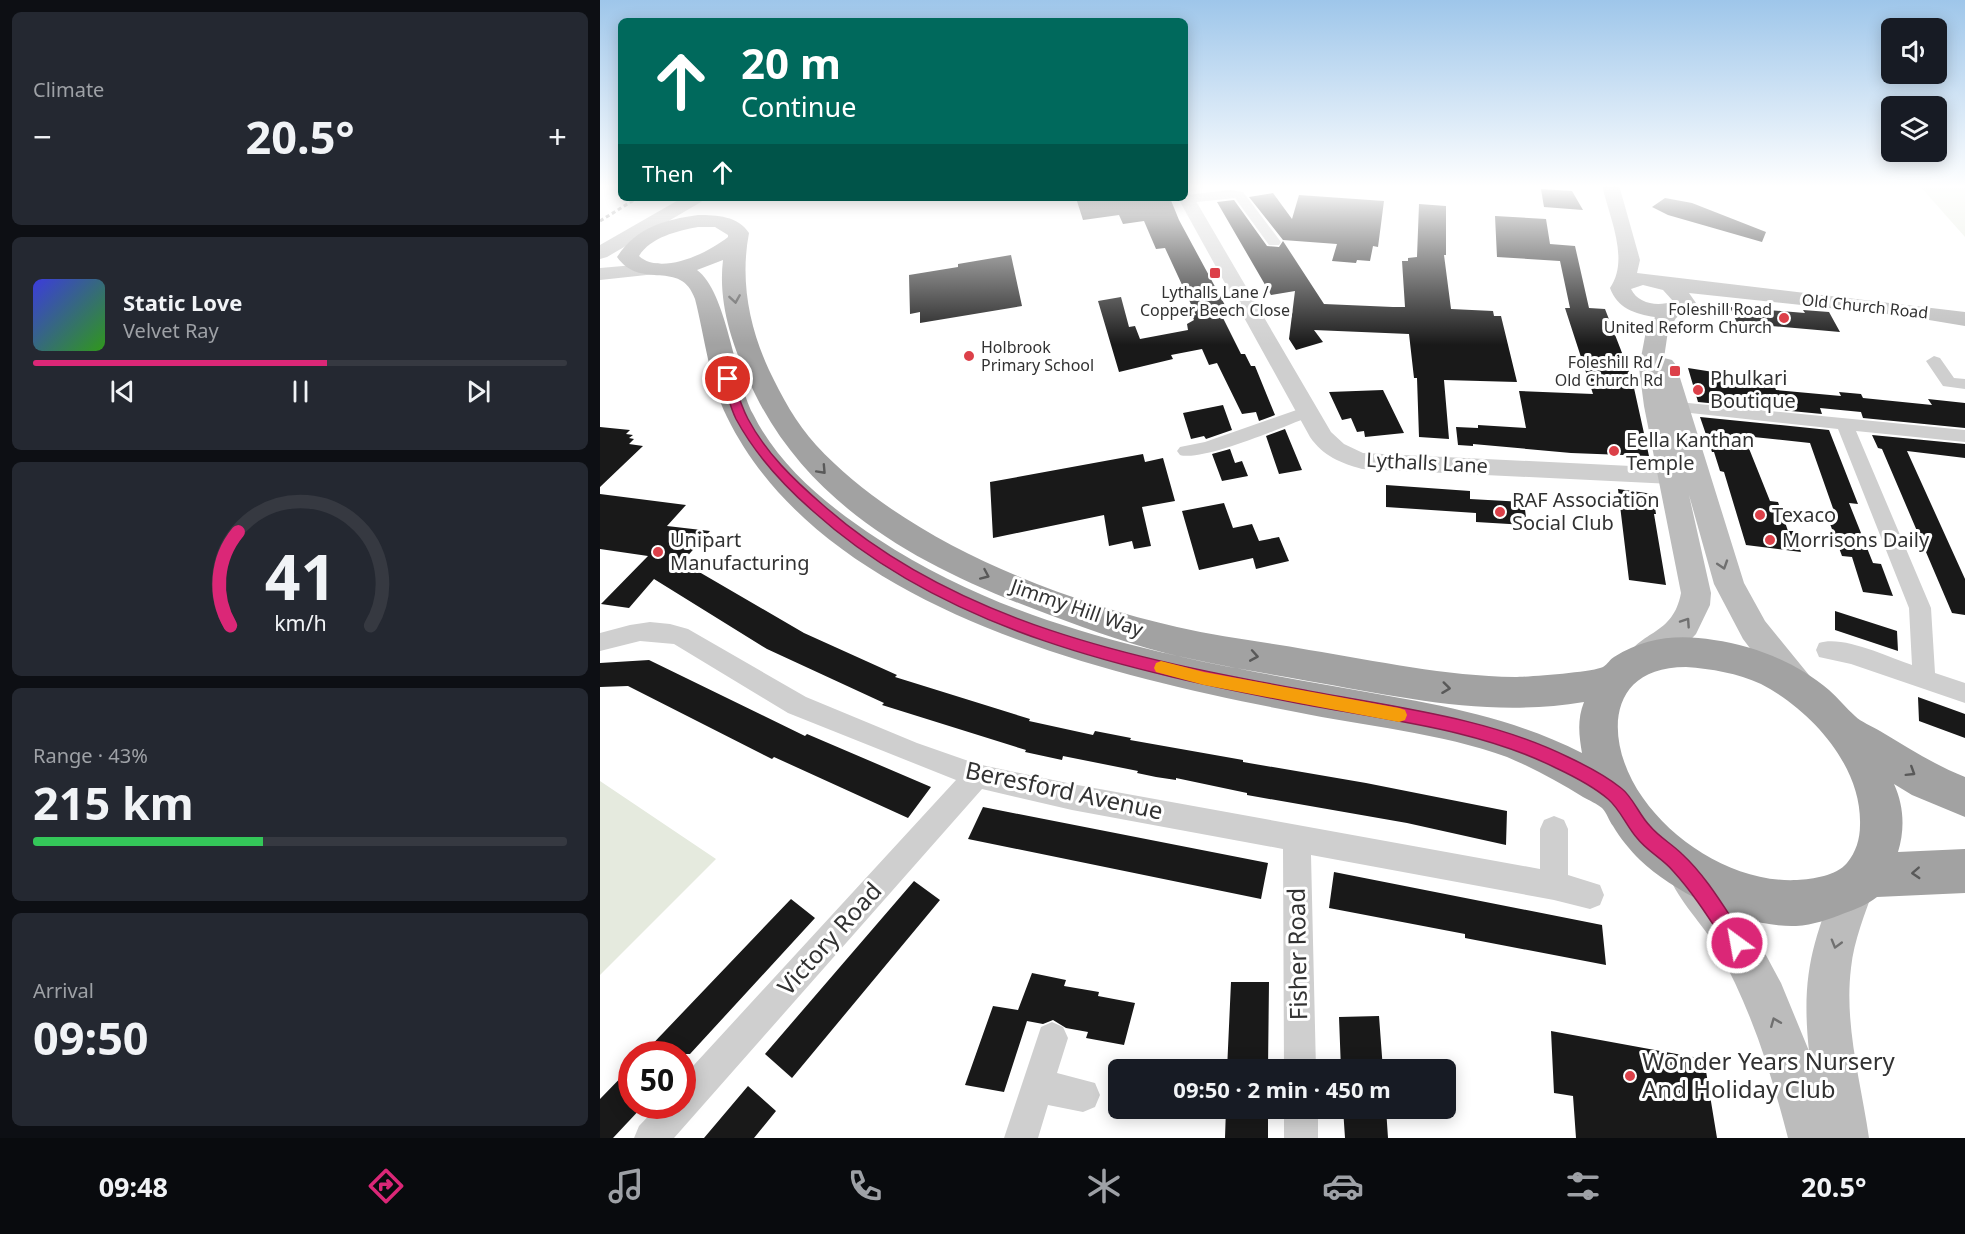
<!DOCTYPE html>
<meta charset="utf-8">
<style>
body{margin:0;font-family:"Noto Sans",sans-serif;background:#242831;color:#f1f3f6;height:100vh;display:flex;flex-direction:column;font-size:22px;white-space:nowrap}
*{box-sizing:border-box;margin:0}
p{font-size:20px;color:#9ea1a6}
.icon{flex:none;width:33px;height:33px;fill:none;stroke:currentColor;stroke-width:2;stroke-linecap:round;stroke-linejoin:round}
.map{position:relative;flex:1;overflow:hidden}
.side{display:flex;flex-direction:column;gap:12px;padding:12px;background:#0d0f14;width:600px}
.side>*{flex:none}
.hud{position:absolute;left:18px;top:18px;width:570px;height:183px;border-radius:9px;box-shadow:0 3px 15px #0003;background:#00695c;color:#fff;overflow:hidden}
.tools{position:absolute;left:1281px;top:18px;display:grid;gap:12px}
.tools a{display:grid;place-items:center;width:66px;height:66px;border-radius:9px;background:#171b24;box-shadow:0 3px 15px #0003;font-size:30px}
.speed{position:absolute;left:18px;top:1041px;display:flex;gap:12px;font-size:30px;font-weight:700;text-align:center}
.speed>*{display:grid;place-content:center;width:78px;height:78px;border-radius:50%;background:#171b24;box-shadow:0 3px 15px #0003;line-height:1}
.speed .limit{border:9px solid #d22;background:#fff;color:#111}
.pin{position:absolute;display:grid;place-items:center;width:51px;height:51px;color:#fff;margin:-26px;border:3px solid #fff;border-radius:50%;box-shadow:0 2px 6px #0007}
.me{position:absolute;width:66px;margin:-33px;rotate:328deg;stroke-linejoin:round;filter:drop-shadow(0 0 4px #0008)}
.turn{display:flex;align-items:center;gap:21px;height:126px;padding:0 24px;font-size:27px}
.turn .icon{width:78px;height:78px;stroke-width:2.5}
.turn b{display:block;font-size:42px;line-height:51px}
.then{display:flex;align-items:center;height:57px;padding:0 24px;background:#0003;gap:12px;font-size:22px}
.big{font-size:45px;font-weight:700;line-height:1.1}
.side .widget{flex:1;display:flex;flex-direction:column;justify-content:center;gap:9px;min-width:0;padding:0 21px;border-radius:9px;background:#242831}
.side .dial{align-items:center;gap:0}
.dial svg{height:156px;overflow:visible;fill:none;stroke:#363941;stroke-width:7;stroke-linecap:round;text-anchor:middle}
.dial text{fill:#f1f3f6;stroke:none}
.song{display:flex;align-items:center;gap:18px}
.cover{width:72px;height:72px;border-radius:9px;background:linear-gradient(135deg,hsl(240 70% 55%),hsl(110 70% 35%))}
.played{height:6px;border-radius:3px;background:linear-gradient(90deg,#db2777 55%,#363941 55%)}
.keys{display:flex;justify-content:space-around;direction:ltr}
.heat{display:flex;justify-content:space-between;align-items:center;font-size:33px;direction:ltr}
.charge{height:9px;border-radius:4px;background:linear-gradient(90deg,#34c759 43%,#363941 0)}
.trip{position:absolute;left:508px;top:1059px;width:348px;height:60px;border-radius:9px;background:#171b24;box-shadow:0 3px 15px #0003;font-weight:700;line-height:60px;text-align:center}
.tab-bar{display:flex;height:96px;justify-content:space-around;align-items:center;background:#090b0e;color:#9ea1a6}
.tab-bar .icon{width:42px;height:42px}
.tab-bar .current{color:#db2777}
.tab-bar b{font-size:27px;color:#f1f3f6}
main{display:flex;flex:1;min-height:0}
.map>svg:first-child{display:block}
</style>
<main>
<section class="side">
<div class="widget"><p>Climate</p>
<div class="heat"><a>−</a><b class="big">20.5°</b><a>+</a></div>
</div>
<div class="widget">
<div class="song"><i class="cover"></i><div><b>Static Love</b><p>Velvet Ray</p></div></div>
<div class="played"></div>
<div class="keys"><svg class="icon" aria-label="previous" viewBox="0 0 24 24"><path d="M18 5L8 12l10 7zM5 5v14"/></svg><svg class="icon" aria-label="pause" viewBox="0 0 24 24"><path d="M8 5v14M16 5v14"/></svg><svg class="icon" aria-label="next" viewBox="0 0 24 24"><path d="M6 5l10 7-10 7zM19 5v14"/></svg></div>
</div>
<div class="widget dial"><svg viewBox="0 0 100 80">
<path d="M14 69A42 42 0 1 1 86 69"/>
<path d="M14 69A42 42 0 0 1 18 21" stroke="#db2777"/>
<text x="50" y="56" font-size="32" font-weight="700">41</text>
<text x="50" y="72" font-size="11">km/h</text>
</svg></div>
<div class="widget"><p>Range · 43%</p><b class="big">215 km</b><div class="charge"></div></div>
<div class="widget"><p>Arrival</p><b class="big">09:50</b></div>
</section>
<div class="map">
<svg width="1365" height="1138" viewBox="0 0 1365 1138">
<rect width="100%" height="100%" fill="#fff"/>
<!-- green -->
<path fill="#e5eade" d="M1365,185V237L1319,185Z
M0,781L116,859L0,975Z"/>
<!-- building -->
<path fill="#191919" d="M941,189L972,191L983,210L944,207Z
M673,193L692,219L699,195L784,201L778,247L773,246L770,261L757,260L756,263L732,261L737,244L683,240L649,197Z
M476,198H570L579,220L626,307L621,308L622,316L641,354H645L651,366H655L675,415L659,421L656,412L642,414L617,363L609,365L602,349L571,355L573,359L519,372L498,301L521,297L529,327L535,326L540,339L588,330L587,324L594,320L592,316L596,315L565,248L556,249L544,221L523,224L519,215L483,220Z
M1065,198L1092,203L1166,232L1162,242L1068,215L1052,207Z
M634,200L667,246L679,247L683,241L724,304L793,307H805L802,261H808V258L817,257L819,204L846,206V255H844L851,309L893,311L894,316H901L917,382L844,380L849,439L819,437L817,378H814L809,334L714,330L723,342L696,350L689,339L695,291L671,295L617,202Z
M895,216L946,219L950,244L975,246L989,308L1005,309L1036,389L1034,388L1049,456L971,453L873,444V446L858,445L856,427L878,428V425L926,428L919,391L993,394L965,308H970L960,261L897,257Z
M411,255L422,306L320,323V312L310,314L309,275L358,267V264Z
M1130,307L1205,313L1203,310L1229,312L1240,332L1137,323Z
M1088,368L1126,374L1127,379L1156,382L1157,386L1175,387L1176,390L1241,396L1239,392L1261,394L1263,398L1332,405L1328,399L1365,403V428L1263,418L1261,412L1220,408L1222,414L1098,402Z
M783,390L804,433L765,437L764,431L757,432L751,418L742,420L729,392Z
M623,405L632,430L606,439L604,436L591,439L583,413Z
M1100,417L1229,430L1258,504L1249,503L1273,563L1281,564L1293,596L1263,592L1252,557L1242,556L1226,513L1235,514L1210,443L1144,436L1170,501L1178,502L1188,531H1194L1201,552L1146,545L1124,472L1120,471L1114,452H1112Z
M0,427L30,430L26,434L33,435L29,438L34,439L29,444L43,446L0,487Z
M685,429L702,470L679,474L666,436Z
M1272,435L1365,444V458L1307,451L1365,579V615L1352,613L1282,449L1278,448Z
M630,449L635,463L642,461L648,476L622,481L612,454Z
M543,454L545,462L563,458L575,501L542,507L551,546L534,549L532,541L509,546L504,515L393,538L390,482Z
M786,485L870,491V499L924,502L927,525L876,522V513L786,507Z
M1018,489L1053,494L1056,514H1054L1066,585L1029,580Z
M0,494L86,505L67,526L110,531L82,562L204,633L297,675L295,677L430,719L429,721L493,735L495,731L531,738L530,740L643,760V762L766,783L907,811L906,845L807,823L647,795V793L576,778V780L556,777L537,773L538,771L463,756L462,760L425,752L426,750L282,705L284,703L167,649L54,579L29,608L1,604L48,556L0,549Z
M624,503L633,528L652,524L659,541L679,537L689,561L656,569L653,558L599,570L582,511Z
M1235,611L1297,631L1298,651L1235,630Z
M49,660L205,736L207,734L331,787L308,818L174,757L172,759L28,686L0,687V663Z
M1318,697L1365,714V738L1319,721Z
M383,807L668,863L661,899L368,839Z
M734,872L1002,925L1006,965L865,938V934L729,908Z
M314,881L340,900L192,1078L165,1054Z
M191,899L215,918L90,1054H43Z
M432,973L466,980L464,986L499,992L498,996L535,1003L524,1045L486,1038L488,1032L466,1028L453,1020L443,1024L427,1021L404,1092L365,1085L393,1006L418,1010Z
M631,982H669L668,1070H627Z
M779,1016L783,1070H741L739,1017Z
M951,1031L1104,1059L1117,1138H976L973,1096L954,1093Z
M32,1066V1106H43L13,1138H0V1099Z
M148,1086L176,1111L154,1138H104Z
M626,1108H668V1138H625Z
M743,1108H786L788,1138H745Z"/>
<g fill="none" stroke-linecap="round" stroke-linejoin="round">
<!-- minor -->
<path fill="#cfcfcf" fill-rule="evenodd" d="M630,190L643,192L681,242L679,245H669L635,198L587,203L581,199L587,195Z
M1334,356L1340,358L1354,378L1365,379V389L1343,386L1326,361Z
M1078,402L1365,430V442L1256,431L1331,608L1335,673L1365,683V703L1251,664L1219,657L1216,650L1219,643C1243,635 1288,657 1312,665L1309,608L1238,429L1072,411L1069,407L1072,403Z
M708,406L714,407L717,411L714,415C687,425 604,462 580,455L577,451L580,447L605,442Z
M50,622L70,624L88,629L206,697L317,743L377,764L472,784L940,869V829L944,820L954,816L964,820L968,829V875L1000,885L1004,895L1000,905L990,909L954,900L711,855L716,1070H684L683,849L472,810L382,789L74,1138H34L39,1126L58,1106H82V1078L356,780L188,713L74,644L40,641L0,651V633L30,625Z
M452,1022L463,1027L468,1038L457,1073L495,1083L500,1095L495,1107L483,1112L448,1105L438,1138H404L441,1027Z
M684,1108H718V1138H684Z"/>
<!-- tertiary -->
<path fill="#cfcfcf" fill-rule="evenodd" d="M585,191L593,196L731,432L744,444L763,453L1072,468L1081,470L1084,476L1081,482L1072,484L762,469C741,463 723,456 710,437L578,198H585Z"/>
<!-- secondary -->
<path fill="#bcbcbc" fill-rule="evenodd" d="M1002,185H1019L1040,260L1037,273L1365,312V326L1305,316L1089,293L1096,303L1076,318L1068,331L1064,358L1072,360L1076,365L1144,583L1165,621L1213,680L1218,690L1213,700L1201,705L1189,700L1143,639L1114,584L1089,495L1111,593L1110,605L1096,634L1082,649L1054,669L1042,673L1030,669L1026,659C1040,630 1073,636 1081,593L1044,406L1039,368L1046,331L1055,317C1035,314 1017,308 1010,288C1030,259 1009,217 1002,185ZM1043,285L1063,290L1073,301C1059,307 1038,304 1031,289Z
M82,198H104L101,202L7,257L0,259V245Z
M58,263L65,265L68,269L65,273L0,280V268Z
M1088,854L1102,860L1146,918L1181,983L1209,1051C1201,977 1212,941 1240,874L1254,868L1268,874L1274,888C1265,914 1254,940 1251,968C1244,1025 1261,1082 1269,1138H1188C1171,1072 1151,1009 1118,950C1103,924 1079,902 1068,874L1074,860Z"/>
<!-- trunk -->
<path fill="#a2a2a2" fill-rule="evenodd" d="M98,215C117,215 138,216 149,233C140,280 149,327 169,370C182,397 196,423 216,445C304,540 453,598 577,627C620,637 665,642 709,650C777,661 845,676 915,677C929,677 993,672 1003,667C1008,664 1010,659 1014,657C1046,637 1078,634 1114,640C1156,646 1197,663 1229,690C1238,698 1246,708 1255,716C1261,722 1272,726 1280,731C1308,748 1335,765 1365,777V817L1312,795L1294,784C1304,806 1305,829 1298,852L1365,849V893L1277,897C1267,905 1256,909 1245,913C1230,919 1213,925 1196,926C1146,928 1076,894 1040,860C1030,850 1020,838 1013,826C1009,821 1007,813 1002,808C997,804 989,800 983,797C959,782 933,768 907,757C842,733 763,726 696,712C504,675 221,609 127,417C109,380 105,338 95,299C81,258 41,291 17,257C37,227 64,220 98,215ZM98,227H115L128,235V237C108,253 61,276 39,256C51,237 77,231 98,227ZM123,260C118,301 131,342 148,379C204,507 324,569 450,615C493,631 537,647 582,657C624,667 666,673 708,681C802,697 888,718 984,702C977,719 979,736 982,753C902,712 815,701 727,685C571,657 413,628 278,539C229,507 179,467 153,414C134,377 127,292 97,270ZM1086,667C1112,669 1137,673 1161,684C1211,710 1262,766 1260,825C1260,839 1256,852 1247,863C1236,876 1213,879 1197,880C1138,883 1076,845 1043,798C1005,745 1003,667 1086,667Z"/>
<!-- rail -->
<path stroke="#878787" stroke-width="3" stroke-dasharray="4 3" stroke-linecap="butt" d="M0,221L37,198"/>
</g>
<!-- one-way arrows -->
<defs><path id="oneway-chevron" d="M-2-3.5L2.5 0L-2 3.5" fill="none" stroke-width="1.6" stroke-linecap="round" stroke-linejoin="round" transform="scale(1.5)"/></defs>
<g stroke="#595959">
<use href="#oneway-chevron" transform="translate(135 299) rotate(81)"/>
<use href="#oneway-chevron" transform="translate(222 470) rotate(47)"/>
<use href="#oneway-chevron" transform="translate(385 575) rotate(24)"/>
<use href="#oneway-chevron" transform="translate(654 656) rotate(10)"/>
<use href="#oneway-chevron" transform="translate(846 688) rotate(7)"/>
<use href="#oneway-chevron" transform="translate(1311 772) rotate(32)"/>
<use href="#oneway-chevron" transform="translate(1316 873) rotate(177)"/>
</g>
<g stroke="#707070">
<use href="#oneway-chevron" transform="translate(1123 565) rotate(72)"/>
<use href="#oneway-chevron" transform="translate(1086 622) rotate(-56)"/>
<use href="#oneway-chevron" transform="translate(1236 944) rotate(106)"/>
<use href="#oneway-chevron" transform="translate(1175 1022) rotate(-112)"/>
</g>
<!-- sky -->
<linearGradient id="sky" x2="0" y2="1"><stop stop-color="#9ec6ea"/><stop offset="0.54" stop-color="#fff"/><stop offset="1" stop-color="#fff" stop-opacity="0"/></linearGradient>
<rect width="1365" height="345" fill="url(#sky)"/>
<!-- route -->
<path fill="#db2777" stroke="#8e194d" stroke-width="1.5" d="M128,375L133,379C137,392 141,406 148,419C166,453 194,480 223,505C356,623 535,659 704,690C792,707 887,717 968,757C985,765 1006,776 1021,788C1033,797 1039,815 1050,826C1059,837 1072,844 1082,854C1107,877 1125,909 1144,937L1147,943L1144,950L1137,953L1130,950C1112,923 1095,895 1073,871C1063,859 1047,851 1037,838C1027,827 1020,809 1008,799C994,787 973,776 956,768C878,729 787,720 702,704C531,671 347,632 214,512C183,485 156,456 136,419C130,407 127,392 122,379Z"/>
<!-- slow -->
<path fill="#f59e0b" d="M561,661L604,672L799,708L805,710L807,715L805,720L799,722L604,685L556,672L554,668L556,663Z"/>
<!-- markers -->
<g fill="#dc4049" stroke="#fff" stroke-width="2">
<rect x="609" y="267" width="12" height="12" rx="3"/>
<circle cx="1184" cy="318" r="6"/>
<circle cx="369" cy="356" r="6"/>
<rect x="1069" y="365" width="12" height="12" rx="3"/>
<circle cx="1098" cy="390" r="6"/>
<circle cx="1014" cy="451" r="6"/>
<circle cx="900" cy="512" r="6"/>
<circle cx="1160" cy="515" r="6"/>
<circle cx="1170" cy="540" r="6"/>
<circle cx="58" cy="552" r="6"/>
<circle cx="1030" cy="1076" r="6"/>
</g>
<g text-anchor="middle" stroke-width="6" stroke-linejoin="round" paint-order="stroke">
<!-- far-poi labels -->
<g font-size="16" fill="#323232" stroke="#fff" text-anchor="end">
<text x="615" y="298" text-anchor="middle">Lythalls Lane /<tspan x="615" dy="18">Copper Beech Close</tspan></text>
<text x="1172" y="315">Foleshill Road<tspan x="1172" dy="18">United Reform Church</tspan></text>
<text x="381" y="353" text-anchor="start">Holbrook<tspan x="381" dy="18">Primary School</tspan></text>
<text x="1063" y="368">Foleshill Rd /<tspan x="1063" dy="18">Old Church Rd</tspan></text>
</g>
<!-- far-street labels -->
<g font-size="16" fill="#323232" stroke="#fff">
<text transform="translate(1265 306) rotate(6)" y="6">Old Church Road</text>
</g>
<!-- poi labels -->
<g font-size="20" fill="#323232" stroke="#fff" text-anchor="start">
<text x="1110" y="385">Phulkari<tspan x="1110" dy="23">Boutique</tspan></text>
<text x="1026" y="447">Eella Kanthan<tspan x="1026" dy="23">Temple</tspan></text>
<text x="912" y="507">RAF Association<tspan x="912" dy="23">Social Club</tspan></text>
<text x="1172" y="522">Texaco</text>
<text x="70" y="547">Unipart<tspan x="70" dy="23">Manufacturing</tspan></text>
<text x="1182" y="547">Morrisons Daily</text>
</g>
<!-- street labels -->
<g font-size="20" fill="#323232" stroke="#fff">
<text transform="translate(827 463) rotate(3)" y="7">Lythalls Lane</text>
<text transform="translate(477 608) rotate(19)" y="7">Jimmy Hill Way</text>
</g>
<!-- near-street labels -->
<g font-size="24" fill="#323232" stroke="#fff">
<text transform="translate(464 791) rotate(12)" y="8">Beresford Avenue</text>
<text transform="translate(230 939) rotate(-48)" y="8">Victory Road</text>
<text transform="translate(698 954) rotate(-91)" y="8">Fisher Road</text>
</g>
<!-- near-poi labels -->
<g font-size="24" fill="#323232" stroke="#fff" text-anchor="start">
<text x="1042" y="1070">Wonder Years Nursery<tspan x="1042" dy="28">And Holiday Club</tspan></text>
</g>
</g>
</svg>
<div class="tools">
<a><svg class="icon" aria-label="sound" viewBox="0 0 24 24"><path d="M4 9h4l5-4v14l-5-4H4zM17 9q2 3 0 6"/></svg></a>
<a><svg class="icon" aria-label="layers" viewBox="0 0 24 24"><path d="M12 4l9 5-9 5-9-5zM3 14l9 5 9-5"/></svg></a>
</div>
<div class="speed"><div class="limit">50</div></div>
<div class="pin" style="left:128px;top:379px;background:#d93025"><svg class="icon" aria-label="arrive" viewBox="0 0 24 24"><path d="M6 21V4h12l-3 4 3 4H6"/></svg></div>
<svg class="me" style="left:1137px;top:943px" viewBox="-20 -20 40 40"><circle r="17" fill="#db2777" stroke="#fff" stroke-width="3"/><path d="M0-11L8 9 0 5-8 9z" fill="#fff"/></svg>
<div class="trip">09:50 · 2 min · 450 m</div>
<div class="hud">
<div class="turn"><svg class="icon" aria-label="ahead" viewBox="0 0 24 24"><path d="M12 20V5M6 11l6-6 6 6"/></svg><div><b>20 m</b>Continue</div></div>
<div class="then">Then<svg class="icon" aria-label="ahead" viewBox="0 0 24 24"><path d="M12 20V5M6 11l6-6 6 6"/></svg></div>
</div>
</div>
</main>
<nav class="tab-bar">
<b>09:48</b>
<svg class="icon current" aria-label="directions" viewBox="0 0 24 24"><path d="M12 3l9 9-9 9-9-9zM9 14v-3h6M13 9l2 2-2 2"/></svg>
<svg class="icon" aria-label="music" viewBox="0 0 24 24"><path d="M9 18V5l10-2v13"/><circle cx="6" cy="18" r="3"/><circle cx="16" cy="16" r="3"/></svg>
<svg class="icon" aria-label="phone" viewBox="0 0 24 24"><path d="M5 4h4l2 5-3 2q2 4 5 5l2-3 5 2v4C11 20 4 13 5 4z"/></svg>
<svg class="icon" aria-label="climate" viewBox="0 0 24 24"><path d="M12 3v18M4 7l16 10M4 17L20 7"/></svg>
<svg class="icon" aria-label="car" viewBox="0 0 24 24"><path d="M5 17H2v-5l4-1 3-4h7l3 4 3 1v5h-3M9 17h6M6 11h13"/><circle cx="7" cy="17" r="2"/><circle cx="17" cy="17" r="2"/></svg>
<svg class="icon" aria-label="filters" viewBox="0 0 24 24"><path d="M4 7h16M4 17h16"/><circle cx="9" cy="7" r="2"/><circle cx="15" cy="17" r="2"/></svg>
<b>20.5°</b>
</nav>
